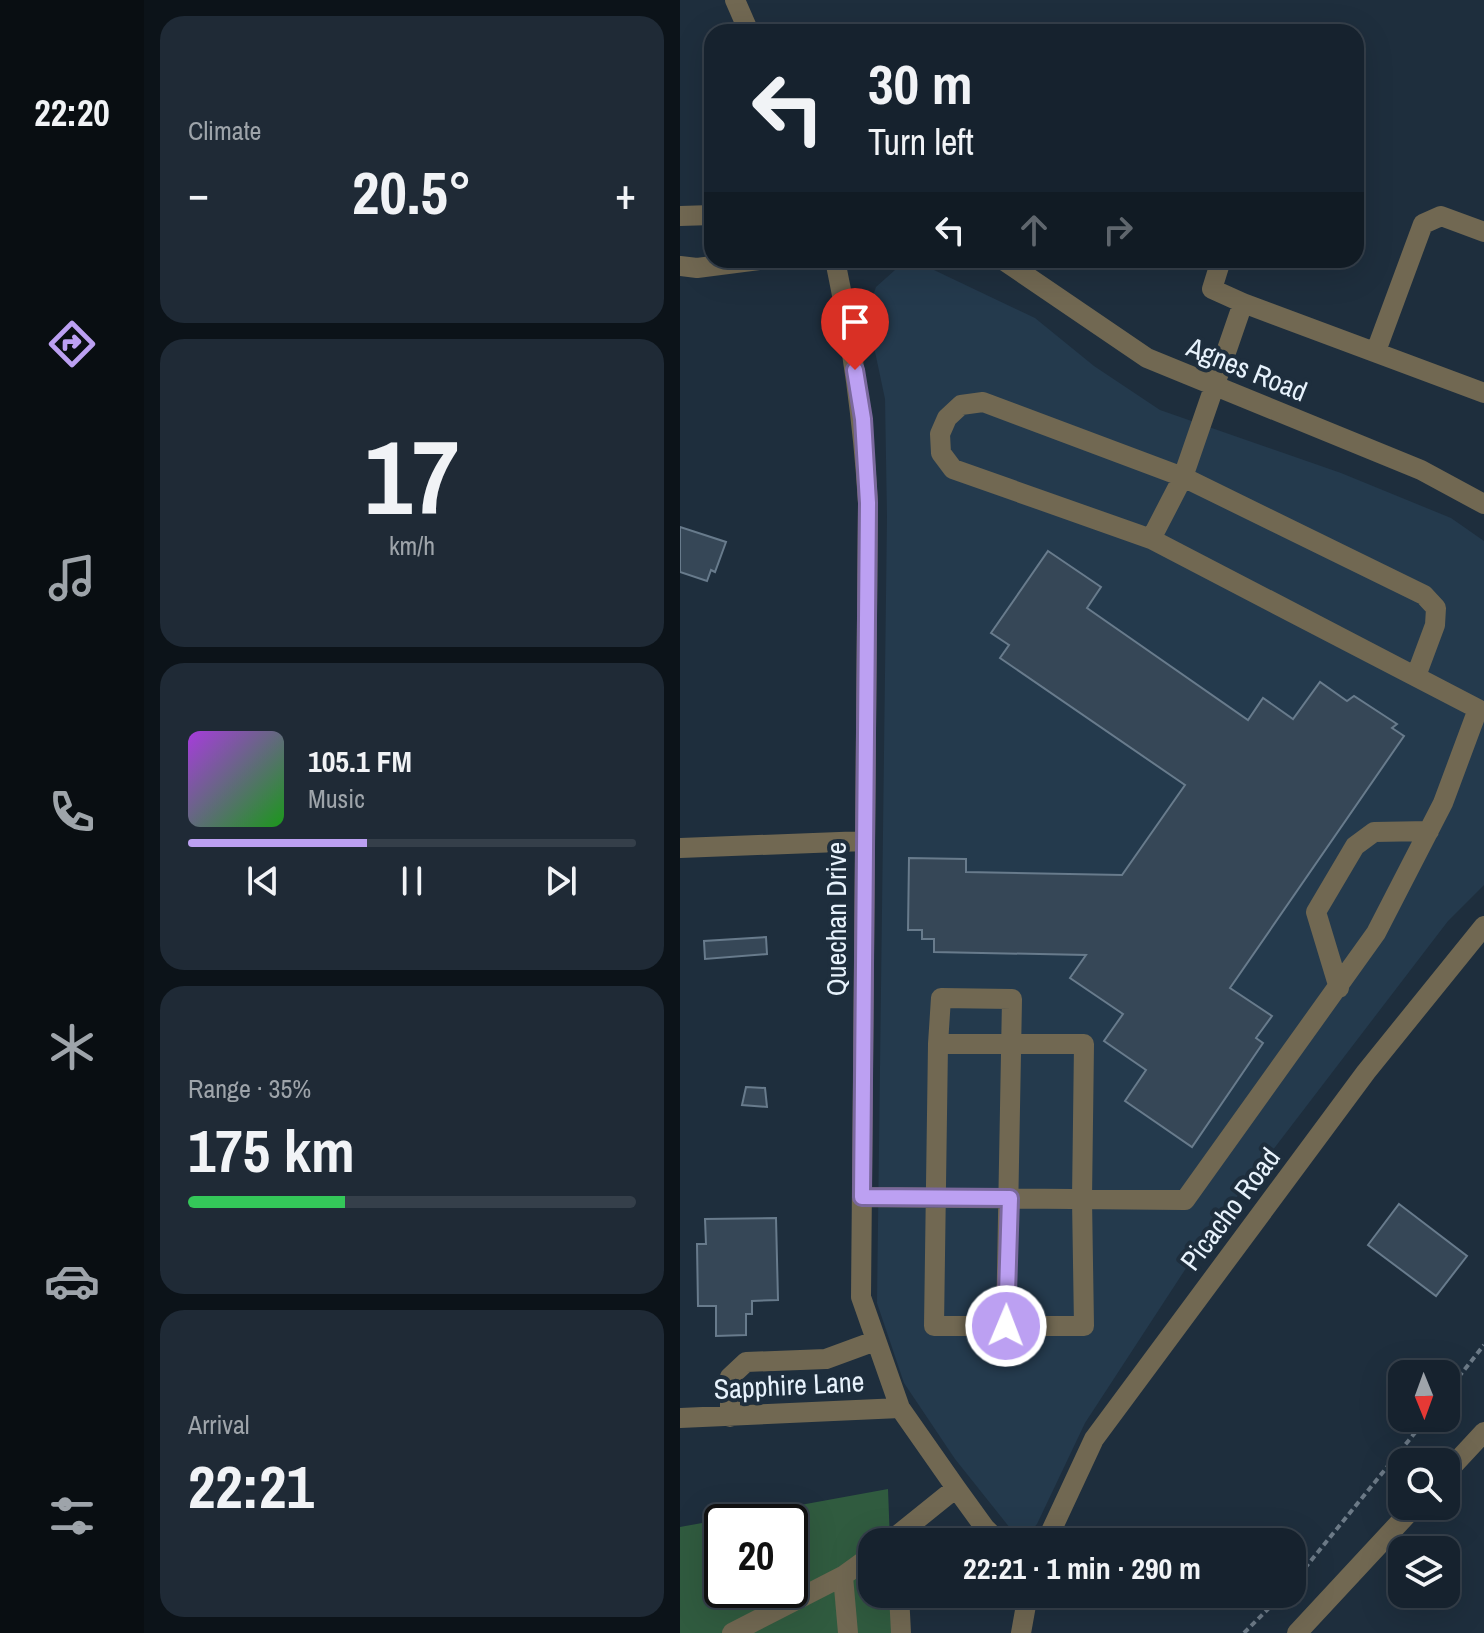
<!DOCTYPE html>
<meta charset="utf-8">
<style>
body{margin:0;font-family:"Archivo Narrow",sans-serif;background:#1f2a36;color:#f1f3f6;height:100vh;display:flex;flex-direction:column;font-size:30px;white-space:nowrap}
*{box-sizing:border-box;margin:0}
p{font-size:26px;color:#9ea4aa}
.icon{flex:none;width:44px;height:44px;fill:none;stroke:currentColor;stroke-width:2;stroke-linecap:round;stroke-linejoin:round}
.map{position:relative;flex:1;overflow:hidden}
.drawer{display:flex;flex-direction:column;gap:16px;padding:16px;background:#0c1319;width:536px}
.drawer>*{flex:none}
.banner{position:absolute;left:24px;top:24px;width:660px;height:244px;border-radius:24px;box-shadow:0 8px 32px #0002,0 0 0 2px #353f4a;background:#16222e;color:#f1f3f6;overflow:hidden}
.needle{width:52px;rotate:179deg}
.controls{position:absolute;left:708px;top:1360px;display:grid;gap:16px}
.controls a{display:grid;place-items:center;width:72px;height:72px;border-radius:16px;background:#16222e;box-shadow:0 8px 32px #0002,0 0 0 2px #353f4a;font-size:40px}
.speed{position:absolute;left:24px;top:1504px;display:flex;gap:16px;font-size:40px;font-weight:700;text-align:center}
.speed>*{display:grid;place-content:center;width:104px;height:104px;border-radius:50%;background:#16222e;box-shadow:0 8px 32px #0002,0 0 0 2px #353f4a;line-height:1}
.speed .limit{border:4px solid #111;border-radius:12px;background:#fff;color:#111}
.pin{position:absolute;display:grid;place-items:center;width:68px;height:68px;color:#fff;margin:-82px -34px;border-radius:50% 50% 50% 0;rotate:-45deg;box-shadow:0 0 8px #0007}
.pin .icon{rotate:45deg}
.me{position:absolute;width:88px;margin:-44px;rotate:1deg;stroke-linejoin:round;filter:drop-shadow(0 0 6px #0008)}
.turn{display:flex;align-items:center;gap:28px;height:168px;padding:0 32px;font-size:36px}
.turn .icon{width:104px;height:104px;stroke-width:2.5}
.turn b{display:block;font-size:56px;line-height:68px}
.lanes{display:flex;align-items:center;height:76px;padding:0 32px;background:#0003;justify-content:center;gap:40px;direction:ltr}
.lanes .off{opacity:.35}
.big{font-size:60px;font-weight:700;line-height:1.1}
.drawer .tile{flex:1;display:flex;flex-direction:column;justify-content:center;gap:12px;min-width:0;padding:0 28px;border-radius:24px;background:#1f2a36}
.drawer .dial{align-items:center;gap:0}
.dial b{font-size:104px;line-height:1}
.song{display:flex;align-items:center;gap:24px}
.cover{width:96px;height:96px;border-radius:12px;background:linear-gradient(135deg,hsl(280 70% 55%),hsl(120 70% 35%))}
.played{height:8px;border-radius:4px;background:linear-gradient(90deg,#bca0f2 40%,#353f4a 40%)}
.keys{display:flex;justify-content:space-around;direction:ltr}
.heat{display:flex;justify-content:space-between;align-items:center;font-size:44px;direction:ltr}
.charge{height:12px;border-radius:6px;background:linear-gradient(90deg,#34c759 35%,#353f4a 0)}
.trip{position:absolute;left:178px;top:1528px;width:448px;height:80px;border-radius:24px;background:#16222e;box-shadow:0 8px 32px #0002,0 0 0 2px #353f4a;font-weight:700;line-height:80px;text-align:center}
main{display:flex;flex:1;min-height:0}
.menu{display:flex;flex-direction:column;width:144px;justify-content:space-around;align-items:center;background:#090e12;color:#9ea4aa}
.menu .icon{width:56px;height:56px}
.menu .on{color:#bca0f2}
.menu b{font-size:36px;color:#f1f3f6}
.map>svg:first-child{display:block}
</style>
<main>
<nav class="menu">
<b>22:20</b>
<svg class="icon on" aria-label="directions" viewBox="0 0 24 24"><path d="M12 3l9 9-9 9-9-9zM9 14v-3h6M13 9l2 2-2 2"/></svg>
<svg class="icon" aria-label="music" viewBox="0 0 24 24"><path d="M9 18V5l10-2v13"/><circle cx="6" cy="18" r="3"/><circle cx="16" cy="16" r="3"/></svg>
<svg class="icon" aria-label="phone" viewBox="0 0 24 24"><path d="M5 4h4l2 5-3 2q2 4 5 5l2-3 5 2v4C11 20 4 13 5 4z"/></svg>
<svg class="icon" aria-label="climate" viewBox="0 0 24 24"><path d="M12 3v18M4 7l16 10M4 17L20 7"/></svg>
<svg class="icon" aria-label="car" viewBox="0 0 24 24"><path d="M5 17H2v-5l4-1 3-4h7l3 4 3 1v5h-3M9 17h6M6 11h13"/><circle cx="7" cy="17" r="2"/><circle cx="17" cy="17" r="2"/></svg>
<svg class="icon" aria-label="filters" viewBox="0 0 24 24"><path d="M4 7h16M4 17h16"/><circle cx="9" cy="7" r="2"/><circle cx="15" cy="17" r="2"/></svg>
</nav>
<section class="drawer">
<div class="tile"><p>Climate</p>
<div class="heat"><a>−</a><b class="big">20.5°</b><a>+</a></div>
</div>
<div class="tile dial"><b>17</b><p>km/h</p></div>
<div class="tile">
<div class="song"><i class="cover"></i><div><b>105.1 FM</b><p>Music</p></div></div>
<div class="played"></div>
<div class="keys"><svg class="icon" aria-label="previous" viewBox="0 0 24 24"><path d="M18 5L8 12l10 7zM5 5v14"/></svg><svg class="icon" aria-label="pause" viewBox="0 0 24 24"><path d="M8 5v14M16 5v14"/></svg><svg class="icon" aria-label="next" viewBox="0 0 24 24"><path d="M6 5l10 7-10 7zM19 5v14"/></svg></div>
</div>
<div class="tile"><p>Range · 35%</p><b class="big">175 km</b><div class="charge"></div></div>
<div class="tile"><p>Arrival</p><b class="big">22:21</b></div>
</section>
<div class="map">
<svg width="804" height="1633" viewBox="0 0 804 1633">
<rect width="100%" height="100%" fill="#1e2e3d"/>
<!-- built -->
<path fill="#243a4d" d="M215,270H254L355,318L414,366L480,410L661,473L771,518L804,541V885L768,921L527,1236L405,1423L357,1524L347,1536L334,1533L275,1459L224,1383L197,1303L207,517L205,399L187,314L196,287Z"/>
<!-- green -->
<path fill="#305b3f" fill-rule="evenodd" d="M208,1489L210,1542H192V1594H213L215,1633H0V1527ZM42,1522H110V1590H42Z"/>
<!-- building -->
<path fill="#364757" stroke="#687b8c" stroke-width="2" d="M0,527L46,542L35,572L31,570L27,581L0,572Z
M368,551L421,587L407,608L568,720L583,698L613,719L640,682L667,701L674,696L717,724L712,728L724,736L550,988L592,1016L576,1038L583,1043L512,1147L445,1101L466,1070L424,1041L443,1014L390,978L406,955L254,952V939H242V930H228L229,858L286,859V872L442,875L505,785L320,658L329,645L311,633Z
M86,937L87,954L25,959L24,941Z
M66,1087L85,1088L87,1107L62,1105Z
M719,1204L787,1256L756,1296L688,1245Z
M96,1218L98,1300L72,1301V1314H66V1335L36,1336V1306H18L17,1244H26L25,1219Z"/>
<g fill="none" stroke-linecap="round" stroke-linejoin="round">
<!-- path -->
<path stroke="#6c7a87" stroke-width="4" stroke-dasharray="6 4" stroke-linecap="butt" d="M766,1393L804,1345
M612,1584L747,1418
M564,1633L603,1594"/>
<!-- minor -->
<path stroke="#716852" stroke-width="20" d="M55,0L69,32
M0,216L32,215
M155,260C172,341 183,421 188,503L181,1297L220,1408L276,1488L305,1528L319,1542
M323,260L467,358L741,470L804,504
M541,260L532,289L563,303
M0,266L17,268L79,260
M696,351L743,224L761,216L804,232
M471,539L503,477L744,595L756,608L755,625L736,676
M0,848L185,841
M659,988L636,912L675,846L694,832L749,831
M258,1044H404L402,1199L404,1326H254Z
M258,1044L261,998L332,999L326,1326
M182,1197L505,1200L696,933L763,803L798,709L471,539L273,469L261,453L260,434L267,418L281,405L303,402L503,477L563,303L804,393
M50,1417V1377L66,1362L146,1359L195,1341
M0,1418L220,1408
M766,1473L804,1432
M209,1542L276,1488
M366,1542L414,1439L686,1072L804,926
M163,1576L168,1633
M219,1594L221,1633
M52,1633L163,1576L192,1555
M341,1633L348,1594
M617,1633L735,1506"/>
</g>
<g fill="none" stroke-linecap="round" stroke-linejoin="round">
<defs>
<path id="route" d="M175,370L183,419L188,503L182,1197L330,1198L326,1326"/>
</defs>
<!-- route casing -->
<use href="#route" stroke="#7a689d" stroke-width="20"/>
<!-- route -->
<use href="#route" stroke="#bca0f2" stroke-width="14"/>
</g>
<g text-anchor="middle" stroke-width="8" stroke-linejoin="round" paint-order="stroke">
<!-- street labels -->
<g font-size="28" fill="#e7f2fc" stroke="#1e2e3d">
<text transform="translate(567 369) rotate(22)" y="10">Agnes Road</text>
<text transform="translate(156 919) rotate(-90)" y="10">Quechan Drive</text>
<text transform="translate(550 1209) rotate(-53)" y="10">Picacho Road</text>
<text transform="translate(109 1385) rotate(-3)" y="10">Sapphire Lane</text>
</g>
</g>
</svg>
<div class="controls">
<a><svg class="needle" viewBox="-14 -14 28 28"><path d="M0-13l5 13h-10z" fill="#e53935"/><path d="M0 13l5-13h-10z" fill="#9ea4aa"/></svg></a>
<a><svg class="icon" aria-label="search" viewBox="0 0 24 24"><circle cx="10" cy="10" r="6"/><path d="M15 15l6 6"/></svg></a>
<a><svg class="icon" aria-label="layers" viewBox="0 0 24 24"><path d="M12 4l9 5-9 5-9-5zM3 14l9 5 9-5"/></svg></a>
</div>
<div class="speed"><div class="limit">20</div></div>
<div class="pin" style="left:175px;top:370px;background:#d93025"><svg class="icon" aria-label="arrive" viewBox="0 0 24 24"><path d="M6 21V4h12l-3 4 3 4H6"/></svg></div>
<svg class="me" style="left:326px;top:1326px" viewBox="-20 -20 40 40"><circle r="17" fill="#bca0f2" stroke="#fff" stroke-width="3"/><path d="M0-11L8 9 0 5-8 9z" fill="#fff"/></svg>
<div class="trip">22:21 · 1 min · 290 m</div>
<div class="banner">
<div class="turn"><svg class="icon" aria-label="left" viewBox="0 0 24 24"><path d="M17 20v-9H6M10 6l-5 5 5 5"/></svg><div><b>30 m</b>Turn left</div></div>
<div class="lanes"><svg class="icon" aria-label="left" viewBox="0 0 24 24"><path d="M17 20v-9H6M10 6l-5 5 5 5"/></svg><svg class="icon off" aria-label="ahead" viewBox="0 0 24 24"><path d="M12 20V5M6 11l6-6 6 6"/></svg><svg class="icon off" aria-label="right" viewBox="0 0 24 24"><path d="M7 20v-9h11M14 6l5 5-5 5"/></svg></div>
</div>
</div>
</main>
